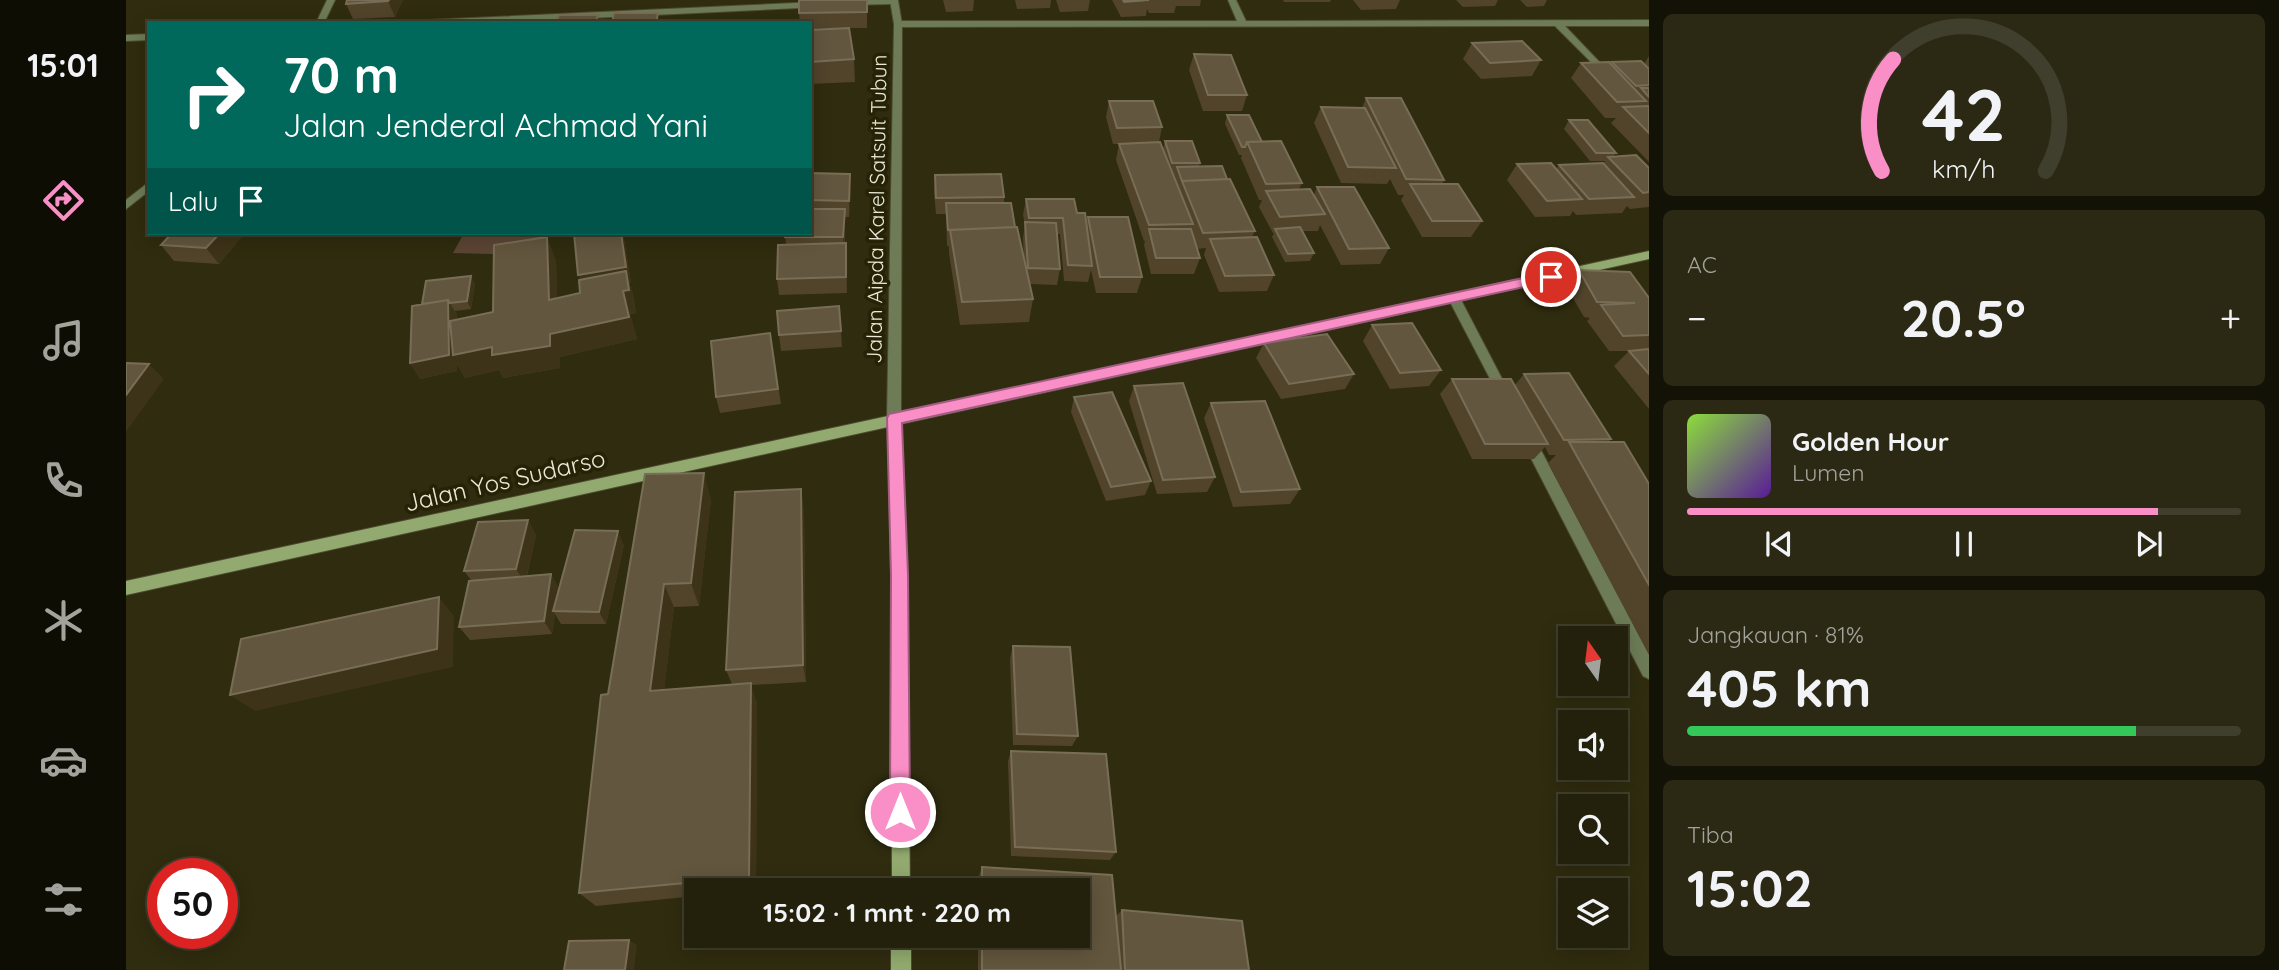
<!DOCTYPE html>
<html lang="id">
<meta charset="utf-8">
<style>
body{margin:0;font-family:Quicksand,sans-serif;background:#2b2914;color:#f1f3f6;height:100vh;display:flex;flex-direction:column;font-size:26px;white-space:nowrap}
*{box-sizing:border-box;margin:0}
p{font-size:23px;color:#a3a39d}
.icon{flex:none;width:38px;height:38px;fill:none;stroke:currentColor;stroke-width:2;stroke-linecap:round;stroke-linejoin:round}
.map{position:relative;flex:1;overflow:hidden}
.side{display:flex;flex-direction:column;gap:14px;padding:14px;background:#131206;width:630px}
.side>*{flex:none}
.banner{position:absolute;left:21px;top:21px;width:665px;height:214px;border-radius:0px;box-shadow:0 4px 18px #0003,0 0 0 2px #403e2c;background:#00695c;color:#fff;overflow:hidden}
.needle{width:46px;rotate:346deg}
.controls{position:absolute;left:1432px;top:626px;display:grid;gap:14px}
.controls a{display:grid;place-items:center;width:70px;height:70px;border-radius:0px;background:#23210b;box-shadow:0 4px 18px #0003,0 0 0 2px #403e2c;font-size:35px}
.speed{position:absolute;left:21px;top:858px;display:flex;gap:14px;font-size:35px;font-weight:700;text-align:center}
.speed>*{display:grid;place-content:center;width:91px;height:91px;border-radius:50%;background:#23210b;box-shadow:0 4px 18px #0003,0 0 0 2px #403e2c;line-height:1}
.speed .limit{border:10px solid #d22;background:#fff;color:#111}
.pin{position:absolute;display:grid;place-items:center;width:60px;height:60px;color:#fff;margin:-30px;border:4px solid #fff;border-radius:50%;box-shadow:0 2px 7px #0007}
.me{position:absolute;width:77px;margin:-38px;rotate:0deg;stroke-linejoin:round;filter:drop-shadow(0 0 5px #0008)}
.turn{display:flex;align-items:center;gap:24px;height:147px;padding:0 21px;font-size:32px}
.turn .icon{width:91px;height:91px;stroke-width:2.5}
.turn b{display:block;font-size:49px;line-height:60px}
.then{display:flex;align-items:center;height:66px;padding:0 21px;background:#0003;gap:14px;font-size:26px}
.big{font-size:52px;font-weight:700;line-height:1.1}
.side .tile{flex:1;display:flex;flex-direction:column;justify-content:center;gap:10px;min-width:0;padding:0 24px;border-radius:10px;background:#2b2914}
.side .dial{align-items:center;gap:0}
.dial svg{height:182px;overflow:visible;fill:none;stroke:#403e2c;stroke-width:7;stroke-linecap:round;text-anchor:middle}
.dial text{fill:#f1f3f6;stroke:none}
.song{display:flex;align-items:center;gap:21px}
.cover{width:84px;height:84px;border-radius:10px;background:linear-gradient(135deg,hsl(90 70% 55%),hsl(270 70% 35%))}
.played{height:7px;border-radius:4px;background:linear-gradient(90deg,#fa8fc7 85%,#403e2c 85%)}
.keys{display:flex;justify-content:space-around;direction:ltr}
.heat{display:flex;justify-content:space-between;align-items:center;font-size:38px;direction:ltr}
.charge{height:10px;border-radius:5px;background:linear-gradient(90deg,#34c759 81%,#403e2c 0)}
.trip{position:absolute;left:558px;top:878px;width:406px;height:70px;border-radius:0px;background:#23210b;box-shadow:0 4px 18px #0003,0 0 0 2px #403e2c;font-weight:700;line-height:70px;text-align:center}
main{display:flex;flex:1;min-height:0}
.menu{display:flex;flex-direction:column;width:126px;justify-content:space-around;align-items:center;background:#0e0d04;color:#a3a39d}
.menu .icon{width:49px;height:49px}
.menu .active{color:#fa8fc7}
.menu b{font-size:32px;color:#f1f3f6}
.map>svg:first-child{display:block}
</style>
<main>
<nav class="menu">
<b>15:01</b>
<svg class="icon active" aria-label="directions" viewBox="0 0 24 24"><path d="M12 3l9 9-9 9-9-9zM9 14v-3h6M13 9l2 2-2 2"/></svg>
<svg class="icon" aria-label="music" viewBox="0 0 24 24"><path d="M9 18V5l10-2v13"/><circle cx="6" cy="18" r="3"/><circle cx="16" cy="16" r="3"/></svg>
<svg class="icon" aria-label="phone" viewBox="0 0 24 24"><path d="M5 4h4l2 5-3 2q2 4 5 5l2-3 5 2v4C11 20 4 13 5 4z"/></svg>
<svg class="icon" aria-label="climate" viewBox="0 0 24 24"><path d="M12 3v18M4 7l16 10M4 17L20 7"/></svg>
<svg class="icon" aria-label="car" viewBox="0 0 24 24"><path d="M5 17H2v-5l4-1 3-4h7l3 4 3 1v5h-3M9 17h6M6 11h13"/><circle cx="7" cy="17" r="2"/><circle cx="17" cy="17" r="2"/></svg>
<svg class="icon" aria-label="filters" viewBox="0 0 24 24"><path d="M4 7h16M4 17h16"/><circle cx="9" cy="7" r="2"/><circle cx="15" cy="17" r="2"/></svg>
</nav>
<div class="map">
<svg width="1523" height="970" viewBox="0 0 1523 970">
<rect width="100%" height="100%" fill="#2f2c0f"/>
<!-- green -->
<path fill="#5b4434" d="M338,233H415L406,255L327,253Z"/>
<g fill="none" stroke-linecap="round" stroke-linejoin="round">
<defs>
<path id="service" d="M1328,294L1334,298L1385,396L1384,399L1379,401L1373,396L1322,298Z
M1402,434L1407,435L1523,655V679L1517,676L1395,439Z"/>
<path id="minor" d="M201,0H209L198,23H190Z
M722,0H772V1L768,4L719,5V1Z
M1102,0H1110L1120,21L1523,20V26H1439L1483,72L1485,74L1480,77L1429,26L772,27L768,24L772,21H1111Z
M691,2L694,3V7L363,23H297L301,20Z
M23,34V40L0,41V35Z
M23,182V191L0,209V200Z"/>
<path id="tertiary" d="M764,0H772L776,24L775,418L768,423L761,418L768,24Z"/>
<path id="secondary" d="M1523,251V259L775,424L781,575L784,891H766L765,575L762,427L0,595V581L762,416L768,413L772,414Z
M765,936H785V970H765Z"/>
</defs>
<!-- service casing -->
<use href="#service" stroke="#4d4a2f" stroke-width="2"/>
<!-- minor casing -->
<use href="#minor" stroke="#4d4a2f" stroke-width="2"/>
<!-- tertiary casing -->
<use href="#tertiary" stroke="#4d4a2f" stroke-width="2"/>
<!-- secondary casing -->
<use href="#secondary" stroke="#4d4a2f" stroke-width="2"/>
<!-- service -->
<use href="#service" fill="#6d7c57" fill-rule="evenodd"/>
<!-- minor -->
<use href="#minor" fill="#6d7c57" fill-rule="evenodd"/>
<!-- tertiary -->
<use href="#tertiary" fill="#6d7c57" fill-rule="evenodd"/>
<!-- secondary -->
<use href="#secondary" fill="#92aa6f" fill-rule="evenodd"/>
</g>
<!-- wall -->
<path fill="#52442b" d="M277,0L269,17L227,19L220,4Z
M817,0H848L847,11L820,12Z
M889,0H925L924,8L891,9Z
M930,0H964L962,11L934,12Z
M986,0H1075L1074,6H1050L1048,13H1023L1021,9L1020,16L995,17Z
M1157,0H1205L1204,2H1158Z
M1227,0H1274L1270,9L1235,10Z
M1330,0H1372L1369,6L1337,7Z
M1394,0H1421L1418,6L1401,7Z
M741,12V28H723L728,59L729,82L684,84V30L711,28L684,29V23H674L673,13Z
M1346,43L1415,60L1406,76L1355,79L1337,59Z
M1068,54L1121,95L1116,111H1077L1063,70Z
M1523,56V162L1485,123L1490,118H1479L1445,78L1455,63L1485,64L1486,62L1518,64Z
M1240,98L1318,180L1316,184L1356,221L1345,237H1296L1275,200L1278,195H1272L1264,179L1261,184L1215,183L1188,123L1195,107L1236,108Z
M983,101L1036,127L1033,142L1037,149L1039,141L1074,163L1073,166L1101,179L1129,231L1126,237L1148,275L1141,291L1093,292L1078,255L1080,248L1071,249L1068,241L1074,258L1068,274H1025L1018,245L1019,241H1018L990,160L993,144H987L980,117Z
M1101,115L1136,142L1176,183L1173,189L1188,195L1191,187L1263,248L1254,264L1215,265L1194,225L1192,231H1176L1188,253L1184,261L1159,262L1146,237L1148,233H1147L1133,207L1136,200H1133L1115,158L1116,155H1113L1099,124Z
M1443,120L1490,153L1487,157L1523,168V207L1504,209L1501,206L1496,213L1450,215L1447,211L1444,216L1409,217L1381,180L1391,164L1430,169L1433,165L1478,163L1479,161H1464L1438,129Z
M684,173L725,190L723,217H719V243H720L721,293L653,295L651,279L660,244L659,237L684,233Z
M809,175L878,197V203L889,227L898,258L897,238L899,224L897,215L900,199L951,213L960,224L962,217L1016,277L1011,293H970L965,270L962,282L938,281L934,234H931L934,269L931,285L904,284L907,299L903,322L834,325L823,253V246H821L820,214H810L808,192Z
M119,233L93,264L48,261L35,245Z
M448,233H497L505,283H503L507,294L510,313L504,314L511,339L434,357V368L377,378L373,370L339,378L331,364V371L294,379L284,363L296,304L349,284L345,309L329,311L331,315V319L367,312L430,260L431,298L454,293V279Z
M506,233H551L507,235Z
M1453,270L1523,298V409L1488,366L1503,351H1483L1461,321L1464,318L1458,317L1440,286Z
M1246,325L1315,370L1303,386L1264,389L1237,341Z
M715,331L716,347L655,351L653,335Z
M644,333L655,404L594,413L590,397Z
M1138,343L1228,374L1219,389L1155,399L1130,358Z
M1398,374L1485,439L1482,442L1523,484V654L1422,463L1430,455H1423L1419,447L1408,459H1346L1314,394L1326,379L1389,385Z
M1008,386L1089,477L1081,492L1031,494L1003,401Z
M948,397L1025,481L1019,495L980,501L945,412Z
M1085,403L1174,489L1164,504L1107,507L1078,418Z
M519,474L585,499L573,606L548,607L538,690L606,684L600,670L678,509L680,682L625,685L631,704L630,891H570V896L470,906L453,893L482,694Z
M402,520L410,535L401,576L433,588L498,545L480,624H435L429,614L426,634L344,640L333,627L346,581L338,571Z
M887,646L952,736L946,746L887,745L884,658Z
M885,751L990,852L984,860L885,856L882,761Z
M856,867L986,875L990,916L996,910L1116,921L1123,970H852V936H952V891H852V878Z"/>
<!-- shaded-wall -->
<path fill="#3d3318" d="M263,0H277L269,17L262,1Z
M532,13L534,23H530Z
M724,174L725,190L723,217V201Z
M719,209V225L718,253L717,237Z
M94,233H119L93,264L80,248Z
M495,233H497L505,283H503L507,294L510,313L504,314L511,339L434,357V368L377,378L373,370L339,378L331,364V371L294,379L284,363L322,300L331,315V354L424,334L458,291L452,275Z
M421,237L430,260L432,323L423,300Z
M345,276L349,284L345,309L341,301Z
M23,364L38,379L0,432V395Z
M578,473L585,499L573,606L565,583Z
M675,489L678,509L680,682L677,665Z
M402,520L410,535L399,583L390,569Z
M492,531L498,545L480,624L473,612Z
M425,574L433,588L427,611L429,614L426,634L418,621Z
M538,584L548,607L536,711L524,691Z
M313,597L328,616L327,667L129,711L104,695Z
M625,683L631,704L630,891L623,877Z
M503,940L511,945L508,970H499Z"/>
<!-- building -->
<path fill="#63563e" stroke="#786d56" stroke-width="2" d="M221,0H263L262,1L220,4Z
M673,0H741V12L673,13Z
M997,0H1023L998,2Z
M488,13H532L530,23H486Z
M433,15H472L469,23H430Z
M723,28L728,59L684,62V30Z
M1396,41L1415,60L1364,63L1346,43Z
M1068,54L1105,55L1121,95H1082Z
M1515,61L1523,69V85L1510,86L1486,62Z
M1483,62L1520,101L1491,102L1455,63Z
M1515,88H1523V97Z
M1240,98H1275L1318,180L1280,179Z
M983,101H1027L1036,127L991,128Z
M1523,106V133L1497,107Z
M1195,107L1239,108L1270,168L1222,167Z
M1101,115H1123L1136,142H1121L1119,147H1116Z
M1443,120H1462L1490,153H1470Z
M1039,141H1066L1074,163H1046Z
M1155,141L1176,183L1140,184L1121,142Z
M1034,142L1067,224L1023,225L993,144Z
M1510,155L1523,168V192L1517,193L1482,157Z
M1425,163L1456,199L1421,201L1391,164Z
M1477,163L1508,197L1463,199L1433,165Z
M1096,166L1101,179L1056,181L1051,167Z
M684,173L724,174L723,201L684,200Z
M875,174L878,197L810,198L809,175Z
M1104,179L1129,231L1077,233L1056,181Z
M1284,184H1332L1356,221H1306Z
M1191,187H1228L1263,248L1223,249Z
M1184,189L1199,214L1154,217L1140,191Z
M900,199H948L951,213H959L966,266L942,265L937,218H903Z
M820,203H885L889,227L822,230Z
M684,209H719L717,237H659L660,233H684Z
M962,217H1002L1016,277H974Z
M899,222L930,223L934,269L902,268Z
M891,227L907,299L836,302L824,230Z
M1174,227L1188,253L1162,254L1149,229Z
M1023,229H1065L1074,258H1030Z
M46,233H94L80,248L35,245Z
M448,233H495L500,267L452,275Z
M421,237L423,300L454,293L453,280L500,271L503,290L497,291L503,317L424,334V346L366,355V347L327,355L324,321L367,312L368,245Z
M1131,237L1148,275L1099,276L1084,239Z
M720,243V277L651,279L652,245Z
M1453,270L1504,272L1523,298V335L1497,336L1475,305L1509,303L1471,302Z
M345,276L341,301L324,303L322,300L296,304L300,281Z
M322,300L323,355L284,363L286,306Z
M713,306L715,331L653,335L651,311Z
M1286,323L1315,370L1274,373L1246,325Z
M644,333L652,389L590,397L585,341Z
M1201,334L1228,374L1163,384L1138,343Z
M1523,349V374L1503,351Z
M0,363L23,364L0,395Z
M1443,373L1485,439L1438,440L1398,374Z
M1326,379H1385L1422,444H1359Z
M1057,383L1089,477L1037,480L1008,386Z
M986,392L1025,481L985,487L948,397Z
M1139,401L1174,489L1115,492L1085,403Z
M1443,442H1498L1523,484V585Z
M578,473L565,583L538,584L524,691L625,683L623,877L453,893L475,695L482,694L519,474Z
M675,489L677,665L600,670L609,492Z
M402,520L390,569L338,571L352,522Z
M449,530L492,531L473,612L427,611Z
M425,574L418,621L333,627L343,581Z
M313,597L311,649L104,695L115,639Z
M887,646L944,647L952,736L891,734Z
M885,751L980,754L990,852L889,847Z
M856,867L986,875L995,970H856V936H952V891H856Z
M996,910L1116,921L1123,970H999Z
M503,940L499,970H438L443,941Z"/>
<!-- route -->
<path fill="#fa8fc7" stroke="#a25d81" stroke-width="2" d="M1425,272L1432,277L1430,280L776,423L782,575L784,812L781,819L774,822L767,819L764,812L765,575L761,418L763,414Z"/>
<g text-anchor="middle" stroke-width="7" stroke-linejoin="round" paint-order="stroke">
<!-- far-street labels -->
<g font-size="21" fill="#eae9d8" stroke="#252205">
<text transform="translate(751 209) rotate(-89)" y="7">Jalan Aipda Karel Satsuit Tubun</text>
</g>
<!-- street labels -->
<g font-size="24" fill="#eae9d8" stroke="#252205">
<text transform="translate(379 481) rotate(-13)" y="8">Jalan Yos Sudarso</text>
</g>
</g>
</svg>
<div class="controls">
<a><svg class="needle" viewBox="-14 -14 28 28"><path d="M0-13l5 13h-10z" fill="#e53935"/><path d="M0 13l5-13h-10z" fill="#a3a39d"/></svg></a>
<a><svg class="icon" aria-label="sound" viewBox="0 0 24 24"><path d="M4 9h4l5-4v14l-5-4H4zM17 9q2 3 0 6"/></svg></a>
<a><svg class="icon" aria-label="search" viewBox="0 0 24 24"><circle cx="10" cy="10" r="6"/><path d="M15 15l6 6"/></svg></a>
<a><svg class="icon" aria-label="layers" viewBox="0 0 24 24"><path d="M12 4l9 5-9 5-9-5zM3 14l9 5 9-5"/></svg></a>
</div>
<div class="speed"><div class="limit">50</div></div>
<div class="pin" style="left:1425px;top:277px;background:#d93025"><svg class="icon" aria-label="arrive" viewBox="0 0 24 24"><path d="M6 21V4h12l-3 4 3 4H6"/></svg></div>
<svg class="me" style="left:774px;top:812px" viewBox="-20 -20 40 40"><circle r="17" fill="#fa8fc7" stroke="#fff" stroke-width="3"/><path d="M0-11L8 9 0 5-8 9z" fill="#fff"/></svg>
<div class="trip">15:02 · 1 mnt · 220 m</div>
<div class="banner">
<div class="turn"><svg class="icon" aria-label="right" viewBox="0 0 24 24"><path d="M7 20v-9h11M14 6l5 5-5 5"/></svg><div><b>70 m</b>Jalan Jenderal Achmad Yani</div></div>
<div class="then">Lalu<svg class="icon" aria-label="arrive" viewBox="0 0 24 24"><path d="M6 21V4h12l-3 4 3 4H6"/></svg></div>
</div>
</div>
<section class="side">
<div class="tile dial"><svg viewBox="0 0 100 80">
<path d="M14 69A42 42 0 1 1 86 69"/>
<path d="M14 69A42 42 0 0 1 19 20" stroke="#fa8fc7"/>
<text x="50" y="56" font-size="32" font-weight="700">42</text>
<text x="50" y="72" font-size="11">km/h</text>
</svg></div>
<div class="tile"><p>AC</p>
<div class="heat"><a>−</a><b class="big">20.5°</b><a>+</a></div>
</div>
<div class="tile">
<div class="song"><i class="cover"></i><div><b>Golden Hour</b><p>Lumen</p></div></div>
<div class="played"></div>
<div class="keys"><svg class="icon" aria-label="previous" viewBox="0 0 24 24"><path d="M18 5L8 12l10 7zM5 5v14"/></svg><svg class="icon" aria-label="pause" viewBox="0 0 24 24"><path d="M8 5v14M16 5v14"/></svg><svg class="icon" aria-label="next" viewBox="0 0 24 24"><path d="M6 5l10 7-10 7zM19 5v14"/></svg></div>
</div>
<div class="tile"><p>Jangkauan · 81%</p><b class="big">405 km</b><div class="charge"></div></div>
<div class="tile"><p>Tiba</p><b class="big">15:02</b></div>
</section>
</main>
